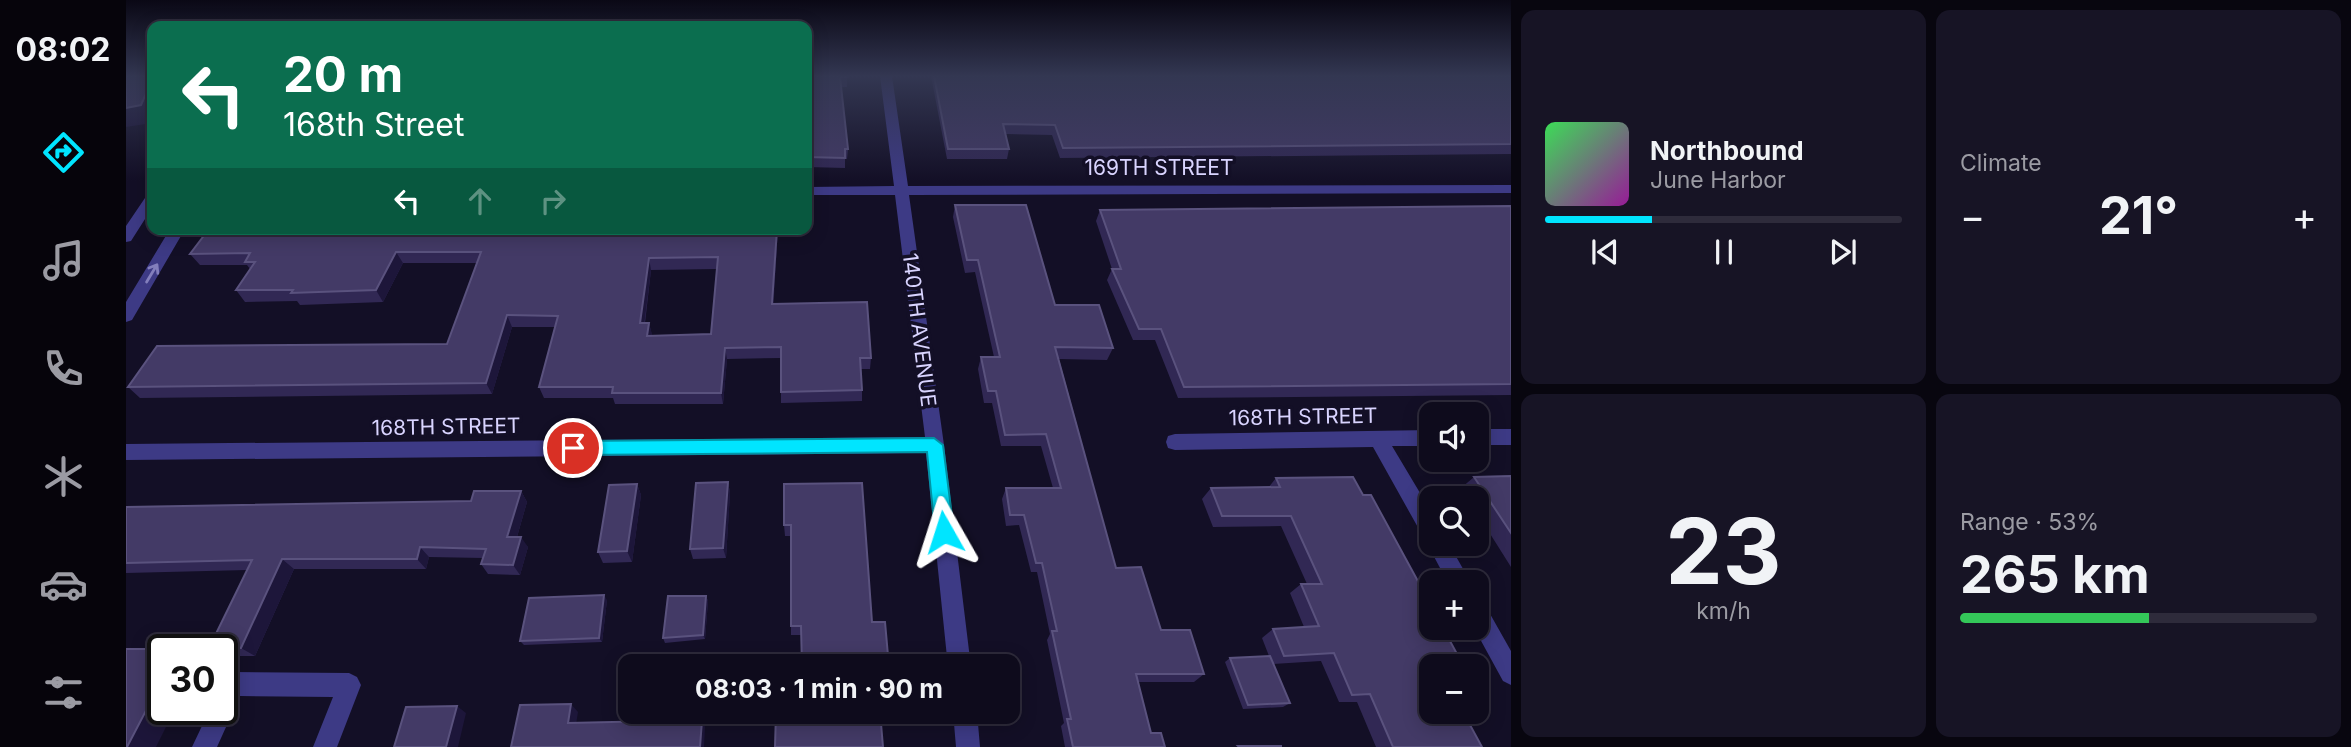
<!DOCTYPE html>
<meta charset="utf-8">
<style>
body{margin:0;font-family:Inter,sans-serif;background:#171425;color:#f1f3f6;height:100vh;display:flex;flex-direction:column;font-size:26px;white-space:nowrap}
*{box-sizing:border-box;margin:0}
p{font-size:23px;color:#9b9ba3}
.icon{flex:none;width:38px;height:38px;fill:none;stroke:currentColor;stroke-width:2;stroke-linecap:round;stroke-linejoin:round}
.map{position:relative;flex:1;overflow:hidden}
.sheet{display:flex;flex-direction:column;gap:10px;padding:10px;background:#08060f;width:840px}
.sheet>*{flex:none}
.banner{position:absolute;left:21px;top:21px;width:665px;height:214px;border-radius:14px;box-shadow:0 4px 18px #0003,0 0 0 2px #2e2b3b;background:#0b6e4f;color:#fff;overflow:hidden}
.tools{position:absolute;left:1293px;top:402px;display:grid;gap:14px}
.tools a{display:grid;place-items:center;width:70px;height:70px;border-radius:14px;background:#0e0b1c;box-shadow:0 4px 18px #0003,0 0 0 2px #2e2b3b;font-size:35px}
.speed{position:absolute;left:21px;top:634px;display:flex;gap:14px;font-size:35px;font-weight:700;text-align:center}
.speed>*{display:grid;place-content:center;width:91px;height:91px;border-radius:50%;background:#0e0b1c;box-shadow:0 4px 18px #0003,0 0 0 2px #2e2b3b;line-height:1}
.speed .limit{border:4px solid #111;border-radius:10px;background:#fff;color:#111}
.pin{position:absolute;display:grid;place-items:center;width:60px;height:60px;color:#fff;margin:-30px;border:4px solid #fff;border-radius:50%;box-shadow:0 2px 7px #0007}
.me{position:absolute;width:77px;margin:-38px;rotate:354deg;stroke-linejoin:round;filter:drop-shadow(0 0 5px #0008)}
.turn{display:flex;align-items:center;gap:24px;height:147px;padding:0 21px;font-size:32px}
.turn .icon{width:91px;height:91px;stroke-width:2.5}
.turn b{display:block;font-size:49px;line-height:60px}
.lanes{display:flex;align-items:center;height:66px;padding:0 21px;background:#0003;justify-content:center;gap:35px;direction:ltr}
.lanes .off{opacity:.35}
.big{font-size:52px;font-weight:700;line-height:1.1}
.sheet .card{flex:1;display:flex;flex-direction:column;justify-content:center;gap:10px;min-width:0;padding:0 24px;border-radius:14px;background:#171425}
.sheet .dial{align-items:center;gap:0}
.dial b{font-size:91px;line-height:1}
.song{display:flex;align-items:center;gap:21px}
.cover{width:84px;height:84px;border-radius:10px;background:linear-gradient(135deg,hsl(130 70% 55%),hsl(300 70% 35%))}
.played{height:7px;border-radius:4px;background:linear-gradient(90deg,#00e5ff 30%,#2e2b3b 30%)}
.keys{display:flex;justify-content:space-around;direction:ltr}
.heat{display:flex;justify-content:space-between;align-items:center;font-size:38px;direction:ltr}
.charge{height:10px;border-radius:5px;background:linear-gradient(90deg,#34c759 53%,#2e2b3b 0)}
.sheet .tiles{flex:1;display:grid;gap:10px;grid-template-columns:repeat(2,1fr)}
.trip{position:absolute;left:492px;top:654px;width:402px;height:70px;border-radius:14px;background:#0e0b1c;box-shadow:0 4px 18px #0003,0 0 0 2px #2e2b3b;font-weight:700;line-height:70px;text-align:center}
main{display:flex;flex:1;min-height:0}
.dock{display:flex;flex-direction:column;width:126px;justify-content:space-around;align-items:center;background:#06040b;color:#9b9ba3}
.dock .icon{width:49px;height:49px}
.dock .current{color:#00e5ff}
.dock b{font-size:32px;color:#f1f3f6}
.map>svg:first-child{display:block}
</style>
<main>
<nav class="dock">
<b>08:02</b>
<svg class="icon current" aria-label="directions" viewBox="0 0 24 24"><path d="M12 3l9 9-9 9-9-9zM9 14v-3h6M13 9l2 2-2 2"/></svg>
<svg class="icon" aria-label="music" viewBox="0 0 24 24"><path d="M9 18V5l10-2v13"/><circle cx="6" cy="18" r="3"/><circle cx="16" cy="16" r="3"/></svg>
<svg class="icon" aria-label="phone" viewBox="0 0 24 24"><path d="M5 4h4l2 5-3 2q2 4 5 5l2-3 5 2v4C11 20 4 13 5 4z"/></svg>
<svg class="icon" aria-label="climate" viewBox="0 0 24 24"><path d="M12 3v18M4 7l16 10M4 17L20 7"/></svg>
<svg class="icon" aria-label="car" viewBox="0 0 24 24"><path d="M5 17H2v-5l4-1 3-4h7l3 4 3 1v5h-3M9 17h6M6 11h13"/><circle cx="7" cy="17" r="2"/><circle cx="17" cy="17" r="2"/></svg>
<svg class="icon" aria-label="filters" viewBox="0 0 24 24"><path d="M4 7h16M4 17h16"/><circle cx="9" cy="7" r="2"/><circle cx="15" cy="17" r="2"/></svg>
</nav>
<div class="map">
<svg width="1385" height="747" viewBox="0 0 1385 747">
<rect width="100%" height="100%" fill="#130f26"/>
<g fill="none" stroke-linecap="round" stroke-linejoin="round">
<!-- service -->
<path fill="#3d3a85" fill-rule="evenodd" d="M107,672L223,673L231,677L235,685L211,747H187L207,697L114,696L91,747H66L84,709H96L99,676Z"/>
<!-- minor -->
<path fill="#3d3a85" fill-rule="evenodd" d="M754,76H766L782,186L1385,185V193L783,195L818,445L845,667H822L800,453L0,460V444L799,437L769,195H681V187L768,186Z
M1351,429H1385V445H1351Z
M1306,430V446H1266L1306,513V544H1323L1345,583H1322L1305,551L1303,541L1299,540L1247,447L1049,450L1042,448L1040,442L1042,436L1049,434Z
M1351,602L1359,605L1385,651V685L1377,681L1348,628H1351Z
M827,712H851L854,747H830Z"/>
<!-- tertiary -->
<path fill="#3d3a85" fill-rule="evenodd" d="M26,193V208L5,241L0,242V226L21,195Z
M44,229H59L6,320L0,322V302Z"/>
</g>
<!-- wall -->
<path fill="#312854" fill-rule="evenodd" d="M681,76H721V87H715L722,149L721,159H719V168L681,167Z
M805,76H1385V154L934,158L926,135L880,134L883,149L881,159H821Z
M829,205L929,305L987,348L981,360L933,359L990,568L1035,630L1078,674L1068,682H1012L1025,733L1039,747H939L935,726L938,723L921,640L924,634L911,572H905L893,525L880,526L876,499L880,488H927L915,446H875L866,403H858L852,369L855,357H868L849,272L839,273L827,217Z
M1385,206V395L1052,398L1029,340H1007L981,280L986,269L970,221L974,210Z
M652,229L647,304L745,358L744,369H735L736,390V401L655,403V358L601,359L597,404H489L487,398H418L413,387L429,327H386L366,394L14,398L2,387L321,344L351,263H277L257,302L174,305L171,301L119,302L110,290L124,269L121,265H74L64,254ZM591,269L585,334L526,336L523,323H519L525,270Z
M1385,476V567L1351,513V499H1342L1335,488L1348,477Z
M1150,478L1306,667L1356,747H1250L1231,702H1213L1195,661L1147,664L1164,703L1157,707L1117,709L1099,662L1104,658L1143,656L1136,638L1147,629L1178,627L1164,593L1175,584H1181L1155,526L1087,527L1076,499L1085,488H1142Z
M602,482L604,493L600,558L567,559L564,549Z
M736,483L675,635H665V536H659L658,525Z
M511,484L515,495L506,562L477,563L472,552Z
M395,491L401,502L391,537L402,547L394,575L362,574L355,564L357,558L303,557L300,569H168L129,656H98L96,655V649H86L83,648L121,570L0,573V507L345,501Z
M580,596L582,601L579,639L539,643L537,638Z
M481,600L476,642L398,645L394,641Z"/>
<!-- shaded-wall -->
<path fill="#1d163a" d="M26,80V123L0,127V108Z
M651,229L652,230L647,316L646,304Z
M270,252L277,263L257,302L250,290Z
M523,258L525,270L517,334L514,323Z
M381,315L386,327L366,394L360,383Z
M523,323L526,334L524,347L521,336Z
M599,348L601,359L597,404L595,393Z
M602,482L604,493L600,558L597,548Z
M511,484L515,495L506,562L501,551Z
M395,491L401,502L388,547L381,537Z
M395,537L402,547L394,575L387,565Z
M294,547L303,557L300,569L291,559Z
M156,559L168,569L129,656L115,648Z
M478,595L481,600L476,642L473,638Z
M580,596L582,601L579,639L577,635Z
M37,678V709H49L30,747H1Z
M445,704L452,712L449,731L442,723Z
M331,706L340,713L332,747H320Z
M576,720L579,727L578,747H574Z"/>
<!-- building -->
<path fill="#433a66" stroke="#5a527e" stroke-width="2" fill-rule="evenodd" d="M0,76H26V80L15,105L0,108Z
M681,76H721V77H714L722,149H719V158L681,157Z
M808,76H1385V144L937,148L929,125L877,124L883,149H822Z
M829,205H900L929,305H973L987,348L929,347L990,568L1015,567L1035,630H1064L1078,674H1010L1025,733H1035L1039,747H947L941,719H945L926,631H931L916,563H910L898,515H884L880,488H935L920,434L879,435L870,391H862L855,357H874L852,260H841Z
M1385,206V384L1058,387L1035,329H1013L986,269H995L974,210Z
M83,229H651L646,304L741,302L745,358H734L736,390L655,392V347L599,348L595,393H486L487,387H413L432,316L381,315L360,383L2,387L31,346L321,344L355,252H270L250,290L165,293L167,290H110L129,262H119L124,253L64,254ZM592,257L585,334L521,336L523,323H514L523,258Z
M1385,476V533L1348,477Z
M1227,477L1237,495H1245L1306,607V628H1317L1338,667H1306V712H1337L1356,747H1267L1244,694L1226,695L1208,653L1158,656L1147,629L1193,626L1175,584H1196L1165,516H1096L1085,488L1154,487L1150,478Z
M602,482L597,548L564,549L570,483Z
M736,483L746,622H759L763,667H676L675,626H665V525H658V484Z
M511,484L501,551L472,552L483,485Z
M348,491H395L381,537H395L387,565L355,564L360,549L294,547L291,559H156L115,648H83L126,560L0,563V507L345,501Z
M478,595L473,638L394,641L403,598Z
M542,596H580L577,635L537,638Z
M0,649H52H37V678L1,747H0Z
M1144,656L1164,703L1122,705L1104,658Z
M445,704L442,723L576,720L574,747H385L394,705Z
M331,706L320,747H268L280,707Z
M650,712H754L757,747H649Z
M1112,746H1155V747H1113Z"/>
<!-- one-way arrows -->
<defs><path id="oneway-shaft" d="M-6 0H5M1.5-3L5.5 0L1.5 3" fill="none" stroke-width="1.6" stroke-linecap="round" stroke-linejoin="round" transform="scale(1.75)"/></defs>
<use stroke="#837fbc" href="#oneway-shaft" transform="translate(26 273) rotate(-59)"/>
<!-- sky -->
<linearGradient id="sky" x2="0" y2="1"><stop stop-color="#0a0815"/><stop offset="0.42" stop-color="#333752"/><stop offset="1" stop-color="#333752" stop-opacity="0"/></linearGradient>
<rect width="1385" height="181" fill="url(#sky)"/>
<!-- route -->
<path fill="#00e5ff" stroke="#0095a6" stroke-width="2" d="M808,438L817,445L828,532L825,538L818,541L812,538L809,532L801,452L447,455L438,448L447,441Z"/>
<g text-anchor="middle" stroke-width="7" stroke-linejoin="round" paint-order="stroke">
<!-- street labels -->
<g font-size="21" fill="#d9d4ff" stroke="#130f26">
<text x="1033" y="175">169TH STREET</text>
<text transform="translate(793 330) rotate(83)" y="7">140TH AVENUE</text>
<text transform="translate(1177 417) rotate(-1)" y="7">168TH STREET</text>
<text transform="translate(320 427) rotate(-1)" y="7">168TH STREET</text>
</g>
</g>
</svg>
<div class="tools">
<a><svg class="icon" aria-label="sound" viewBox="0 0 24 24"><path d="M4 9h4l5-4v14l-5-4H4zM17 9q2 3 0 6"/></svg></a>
<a><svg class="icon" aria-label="search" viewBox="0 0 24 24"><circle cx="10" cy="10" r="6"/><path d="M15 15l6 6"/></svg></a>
<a>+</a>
<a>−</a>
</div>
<div class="speed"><div class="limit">30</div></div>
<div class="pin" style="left:447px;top:448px;background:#d93025"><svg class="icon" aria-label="arrive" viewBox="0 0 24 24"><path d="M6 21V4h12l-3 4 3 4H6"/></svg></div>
<svg class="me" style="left:818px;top:532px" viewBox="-20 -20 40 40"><path d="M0-17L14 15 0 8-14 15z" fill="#00e5ff" stroke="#fff" stroke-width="4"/></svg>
<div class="trip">08:03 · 1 min · 90 m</div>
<div class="banner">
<div class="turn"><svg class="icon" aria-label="left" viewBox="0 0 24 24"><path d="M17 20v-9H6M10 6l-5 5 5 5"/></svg><div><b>20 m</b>168th Street</div></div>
<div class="lanes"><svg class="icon" aria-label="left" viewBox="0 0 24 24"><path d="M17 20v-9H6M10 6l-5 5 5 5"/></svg><svg class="icon off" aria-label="ahead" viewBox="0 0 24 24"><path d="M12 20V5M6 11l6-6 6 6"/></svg><svg class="icon off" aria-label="right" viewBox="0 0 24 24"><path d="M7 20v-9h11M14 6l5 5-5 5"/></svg></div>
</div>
</div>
<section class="sheet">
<div class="tiles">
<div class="card">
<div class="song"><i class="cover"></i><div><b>Northbound</b><p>June Harbor</p></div></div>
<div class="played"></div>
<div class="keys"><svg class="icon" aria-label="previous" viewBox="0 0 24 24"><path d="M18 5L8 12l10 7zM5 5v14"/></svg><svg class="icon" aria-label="pause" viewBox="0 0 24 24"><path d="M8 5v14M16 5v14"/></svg><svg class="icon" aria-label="next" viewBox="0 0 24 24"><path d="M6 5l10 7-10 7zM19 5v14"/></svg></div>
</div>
<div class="card"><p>Climate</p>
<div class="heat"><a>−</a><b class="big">21°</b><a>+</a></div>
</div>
<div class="card dial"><b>23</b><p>km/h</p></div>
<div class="card"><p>Range · 53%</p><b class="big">265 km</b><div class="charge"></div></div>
</div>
</section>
</main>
